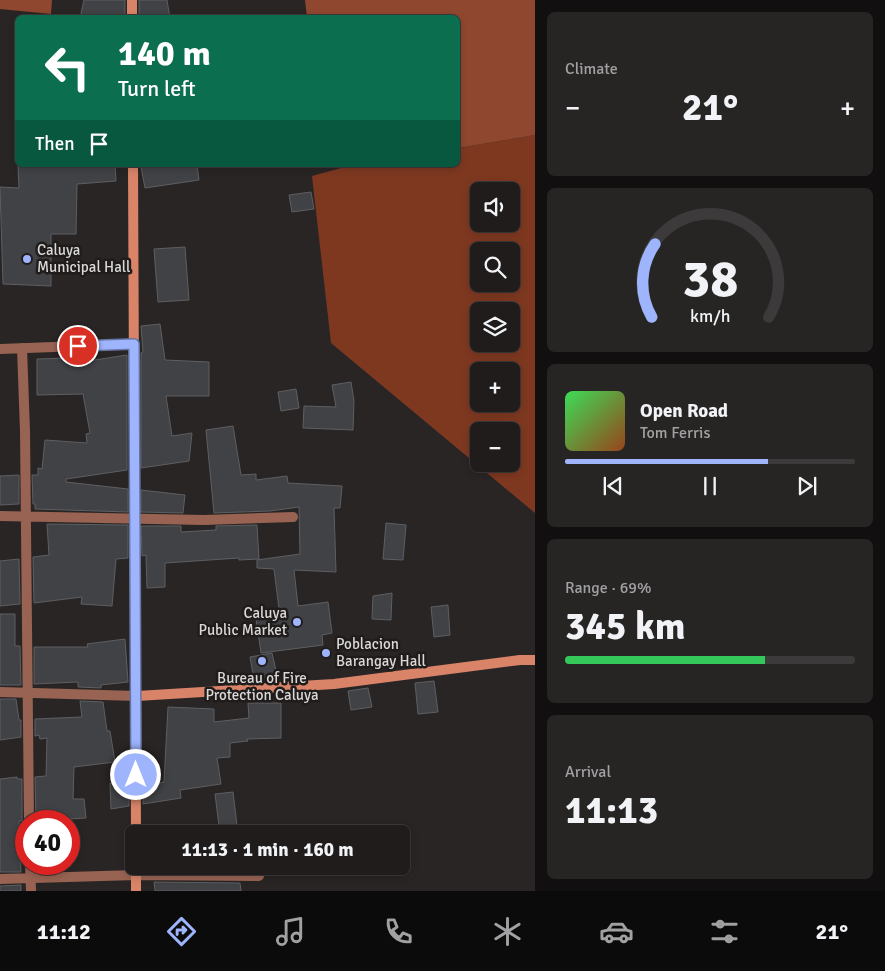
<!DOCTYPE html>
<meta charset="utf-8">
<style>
body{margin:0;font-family:Signika,sans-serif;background:#272524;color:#f1f3f6;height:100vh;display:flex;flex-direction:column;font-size:19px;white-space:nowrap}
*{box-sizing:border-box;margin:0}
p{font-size:16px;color:#a1a1a3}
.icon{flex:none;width:28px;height:28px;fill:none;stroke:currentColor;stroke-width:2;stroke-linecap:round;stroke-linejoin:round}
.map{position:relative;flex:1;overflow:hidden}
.side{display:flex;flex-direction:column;gap:12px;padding:12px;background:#110f0f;width:350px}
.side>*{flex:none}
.top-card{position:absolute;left:15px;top:15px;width:445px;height:152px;border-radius:8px;box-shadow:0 2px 8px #0003,0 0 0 1px #3c3a3a;background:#0b6e4f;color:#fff;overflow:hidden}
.tools{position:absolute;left:470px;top:182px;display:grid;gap:10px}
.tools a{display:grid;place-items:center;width:50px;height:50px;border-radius:8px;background:#1f1c1b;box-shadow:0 2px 8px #0003,0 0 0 1px #3c3a3a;font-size:25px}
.speed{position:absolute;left:15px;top:810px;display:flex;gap:10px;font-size:25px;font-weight:700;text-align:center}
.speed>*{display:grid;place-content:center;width:65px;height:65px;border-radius:50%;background:#1f1c1b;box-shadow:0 2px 8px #0003,0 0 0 1px #3c3a3a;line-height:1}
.speed .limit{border:8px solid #d22;background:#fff;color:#111}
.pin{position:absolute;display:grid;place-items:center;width:42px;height:42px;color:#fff;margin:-21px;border:2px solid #fff;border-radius:50%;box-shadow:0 1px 5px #0007}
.me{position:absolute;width:55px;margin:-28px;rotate:0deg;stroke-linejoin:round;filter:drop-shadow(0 0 4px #0008)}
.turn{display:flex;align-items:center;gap:18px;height:105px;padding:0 20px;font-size:22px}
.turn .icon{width:65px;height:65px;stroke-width:2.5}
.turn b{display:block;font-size:35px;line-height:42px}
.then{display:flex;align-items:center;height:48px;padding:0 20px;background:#0003;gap:10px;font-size:19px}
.big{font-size:38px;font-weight:800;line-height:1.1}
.side .widget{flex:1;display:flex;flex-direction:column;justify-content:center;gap:8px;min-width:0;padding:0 18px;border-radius:8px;background:#272524}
.side .dial{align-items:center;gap:0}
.dial svg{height:130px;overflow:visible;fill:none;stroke:#3c3a3a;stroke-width:7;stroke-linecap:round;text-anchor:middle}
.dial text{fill:#f1f3f6;stroke:none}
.song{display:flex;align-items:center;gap:15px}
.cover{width:60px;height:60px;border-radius:8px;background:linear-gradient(135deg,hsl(130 70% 55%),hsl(20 70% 35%))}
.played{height:5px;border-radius:2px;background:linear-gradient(90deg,#9eb4fd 70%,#3c3a3a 70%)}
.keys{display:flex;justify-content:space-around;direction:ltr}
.heat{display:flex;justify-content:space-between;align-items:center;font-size:28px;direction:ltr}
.charge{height:8px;border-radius:4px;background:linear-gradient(90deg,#34c759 69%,#3c3a3a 0)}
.trip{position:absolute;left:125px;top:825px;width:285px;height:50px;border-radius:8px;background:#1f1c1b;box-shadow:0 2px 8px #0003,0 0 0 1px #3c3a3a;font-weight:800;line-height:50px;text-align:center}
.tabs{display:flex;height:80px;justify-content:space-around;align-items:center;background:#0c0b0b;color:#a1a1a3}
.tabs .icon{width:35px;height:35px}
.tabs .active{color:#9eb4fd}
.tabs b{font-size:22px;color:#f1f3f6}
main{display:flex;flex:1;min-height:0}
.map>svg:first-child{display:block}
</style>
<main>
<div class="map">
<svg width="535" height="891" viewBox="0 0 535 891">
<rect width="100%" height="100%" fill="#292524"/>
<!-- forest -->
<path fill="#7e3820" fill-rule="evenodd" d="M535,135V513L331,343L312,176L352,165H458V148ZM479,191H511V224H479ZM479,251H511V284H479ZM479,311H511V344H479ZM479,371H511V404H479ZM479,431H511V464H479Z"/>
<!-- water -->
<path fill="#90472f" d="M0,0H52L51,14L0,9Z
M305,0H535V135L458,148V18L307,17Z"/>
<!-- building -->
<path fill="#414245" stroke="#5e5f63" d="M84,0H125V18H80Z
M139,0H167L170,18H139Z
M18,165H115L116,181L77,184L76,234H51V286L3,284L0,187L19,188Z
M151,165H197L199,180L145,188L141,167Z
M311,192L314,209L292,212L289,195Z
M185,247L189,300L158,302L154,249Z
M160,324L165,360L209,362V396H166L172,436L192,433L189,461L141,468V353L143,352L141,326Z
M127,355V470L66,479V482L128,489V512L35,509V504H33L32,475H38V468L42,469L45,440L87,443L86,434L90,433L83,394L37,395V359L69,358V364Z
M351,382L354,401L353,430L303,428L304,406L336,407L332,385Z
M296,389L299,408L281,411L278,392Z
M233,426L241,475L256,474V480L287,476L288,483L342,486L340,508H334L336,572L294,570L298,606L328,602L332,633L322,635L323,645L261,653L255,612L279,609L274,569L257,568V560L300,554L299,507L270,511L214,513L206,430Z
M19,475V504L0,505V476Z
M141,490L185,495L183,513L141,512Z
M386,523L406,525L403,560L383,559Z
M47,524L128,525V558L116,559L112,606L81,604L82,597L34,603L33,557L49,555Z
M257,525L259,559L239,560V558L165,563V587L147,588L146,555L142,556L141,526H181V532L216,530V526Z
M19,559L20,604L0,606V561Z
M392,593L391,620L372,619L373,596Z
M448,605L450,635L434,637L431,607Z
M0,614H15V646H20L21,685H0Z
M125,639L128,682L101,685V688L78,687V682L34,684V647H88L87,644Z
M272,653L277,675L254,680L250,657Z
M434,681L438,712L418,714L415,683Z
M368,688L372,707L351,710L348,691Z
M0,699H16L19,720H21V737L0,740Z
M80,701L103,702L107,731H110L115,762L74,767L73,799H84L86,818L36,821L35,777L46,776L47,738L40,739L39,735L35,736V719L82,717Z
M248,703H281V738L247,739L248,741L230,743V757L217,758L221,784L180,790L181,798L143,804V785L164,782L168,707L214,709V722L249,718Z
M17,777V779H22V821H19L21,872H0V779Z
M110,783H129V806L111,809Z
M233,792L238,834H220L215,794Z
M153,866H237L238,869L153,868Z
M154,882L240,883L241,891H155Z
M21,885V891H0V886Z"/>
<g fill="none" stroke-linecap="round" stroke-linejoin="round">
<!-- street -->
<path stroke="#986352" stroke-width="10" d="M22,348L25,431L29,821
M0,349L134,344
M0,516L204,520L293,517
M0,692L137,696
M30,864L31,891
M0,879L136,875L259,876"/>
<!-- secondary -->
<path stroke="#d98468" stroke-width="10" d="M132,0V18
M133,165L136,834
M137,696L334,684L520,660H535
M136,891V866"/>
</g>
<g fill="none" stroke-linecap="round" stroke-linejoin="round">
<defs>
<path id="route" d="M78,346L134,344L136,775"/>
</defs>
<!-- route casing -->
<use href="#route" stroke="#6775a4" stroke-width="12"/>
<!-- route -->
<use href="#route" stroke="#9eb4fd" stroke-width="9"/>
</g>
<!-- markers -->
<g fill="#9eb4fd" stroke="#1f1c1b" stroke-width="2">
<circle cx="27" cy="259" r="5"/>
<circle cx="297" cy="622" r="5"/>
<circle cx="326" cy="653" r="5"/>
<circle cx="262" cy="661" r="5"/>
</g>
<g text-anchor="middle" stroke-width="5" stroke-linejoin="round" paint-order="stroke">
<!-- poi labels -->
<g font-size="15" fill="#dbd9d8" stroke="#1f1c1b" text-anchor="start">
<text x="37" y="255">Caluya<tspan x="37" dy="17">Municipal Hall</tspan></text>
<text x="287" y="618" text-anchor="end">Caluya<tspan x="287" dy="17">Public Market</tspan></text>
<text x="336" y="649">Poblacion<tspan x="336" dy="17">Barangay Hall</tspan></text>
<text x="262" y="683" text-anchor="middle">Bureau of Fire<tspan x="262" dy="17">Protection Caluya</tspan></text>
</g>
</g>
</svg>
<div class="tools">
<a><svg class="icon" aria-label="sound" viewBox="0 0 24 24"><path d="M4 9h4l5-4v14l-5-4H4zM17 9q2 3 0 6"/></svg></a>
<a><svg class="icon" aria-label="search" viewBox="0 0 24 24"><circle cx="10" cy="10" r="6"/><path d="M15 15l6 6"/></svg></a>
<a><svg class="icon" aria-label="layers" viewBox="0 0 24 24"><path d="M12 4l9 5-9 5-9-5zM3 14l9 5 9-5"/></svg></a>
<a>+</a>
<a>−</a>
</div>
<div class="speed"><div class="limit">40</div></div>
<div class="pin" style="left:78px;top:346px;background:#d93025"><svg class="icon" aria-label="arrive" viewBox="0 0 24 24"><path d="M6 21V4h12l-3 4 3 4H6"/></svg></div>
<svg class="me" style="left:136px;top:775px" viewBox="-20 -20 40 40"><circle r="17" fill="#9eb4fd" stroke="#fff" stroke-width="3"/><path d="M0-11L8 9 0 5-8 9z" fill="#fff"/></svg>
<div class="trip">11:13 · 1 min · 160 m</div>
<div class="top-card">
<div class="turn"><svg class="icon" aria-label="left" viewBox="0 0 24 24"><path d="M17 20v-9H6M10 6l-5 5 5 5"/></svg><div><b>140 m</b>Turn left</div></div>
<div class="then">Then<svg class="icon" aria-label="arrive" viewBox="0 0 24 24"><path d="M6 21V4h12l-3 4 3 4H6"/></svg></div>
</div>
</div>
<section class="side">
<div class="widget"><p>Climate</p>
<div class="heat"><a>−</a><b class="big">21°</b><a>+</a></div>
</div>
<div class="widget dial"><svg viewBox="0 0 100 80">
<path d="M14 69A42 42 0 1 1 86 69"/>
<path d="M14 69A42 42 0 0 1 16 24" stroke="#9eb4fd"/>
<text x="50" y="56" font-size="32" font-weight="700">38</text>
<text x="50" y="72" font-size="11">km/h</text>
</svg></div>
<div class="widget">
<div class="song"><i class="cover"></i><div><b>Open Road</b><p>Tom Ferris</p></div></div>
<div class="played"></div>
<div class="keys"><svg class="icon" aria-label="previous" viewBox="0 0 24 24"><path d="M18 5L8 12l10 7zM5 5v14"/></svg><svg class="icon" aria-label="pause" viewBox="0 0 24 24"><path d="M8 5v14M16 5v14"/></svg><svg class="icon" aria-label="next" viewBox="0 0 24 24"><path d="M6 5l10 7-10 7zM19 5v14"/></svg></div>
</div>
<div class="widget"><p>Range · 69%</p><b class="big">345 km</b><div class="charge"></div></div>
<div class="widget"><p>Arrival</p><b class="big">11:13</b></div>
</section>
</main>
<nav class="tabs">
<b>11:12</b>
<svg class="icon active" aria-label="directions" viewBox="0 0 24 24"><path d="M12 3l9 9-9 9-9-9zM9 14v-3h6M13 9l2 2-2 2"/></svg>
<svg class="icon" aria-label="music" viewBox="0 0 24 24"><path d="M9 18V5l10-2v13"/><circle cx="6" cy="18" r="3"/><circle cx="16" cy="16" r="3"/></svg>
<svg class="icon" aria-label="phone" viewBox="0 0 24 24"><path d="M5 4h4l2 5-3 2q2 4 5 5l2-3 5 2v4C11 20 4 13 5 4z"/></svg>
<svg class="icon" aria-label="climate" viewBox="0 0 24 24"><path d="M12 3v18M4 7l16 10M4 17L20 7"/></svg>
<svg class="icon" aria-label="car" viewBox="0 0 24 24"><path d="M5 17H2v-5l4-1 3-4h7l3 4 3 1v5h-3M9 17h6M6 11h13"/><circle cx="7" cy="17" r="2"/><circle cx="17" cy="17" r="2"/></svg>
<svg class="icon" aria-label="filters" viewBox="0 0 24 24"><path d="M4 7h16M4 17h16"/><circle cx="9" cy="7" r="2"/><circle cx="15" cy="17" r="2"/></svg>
<b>21°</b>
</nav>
